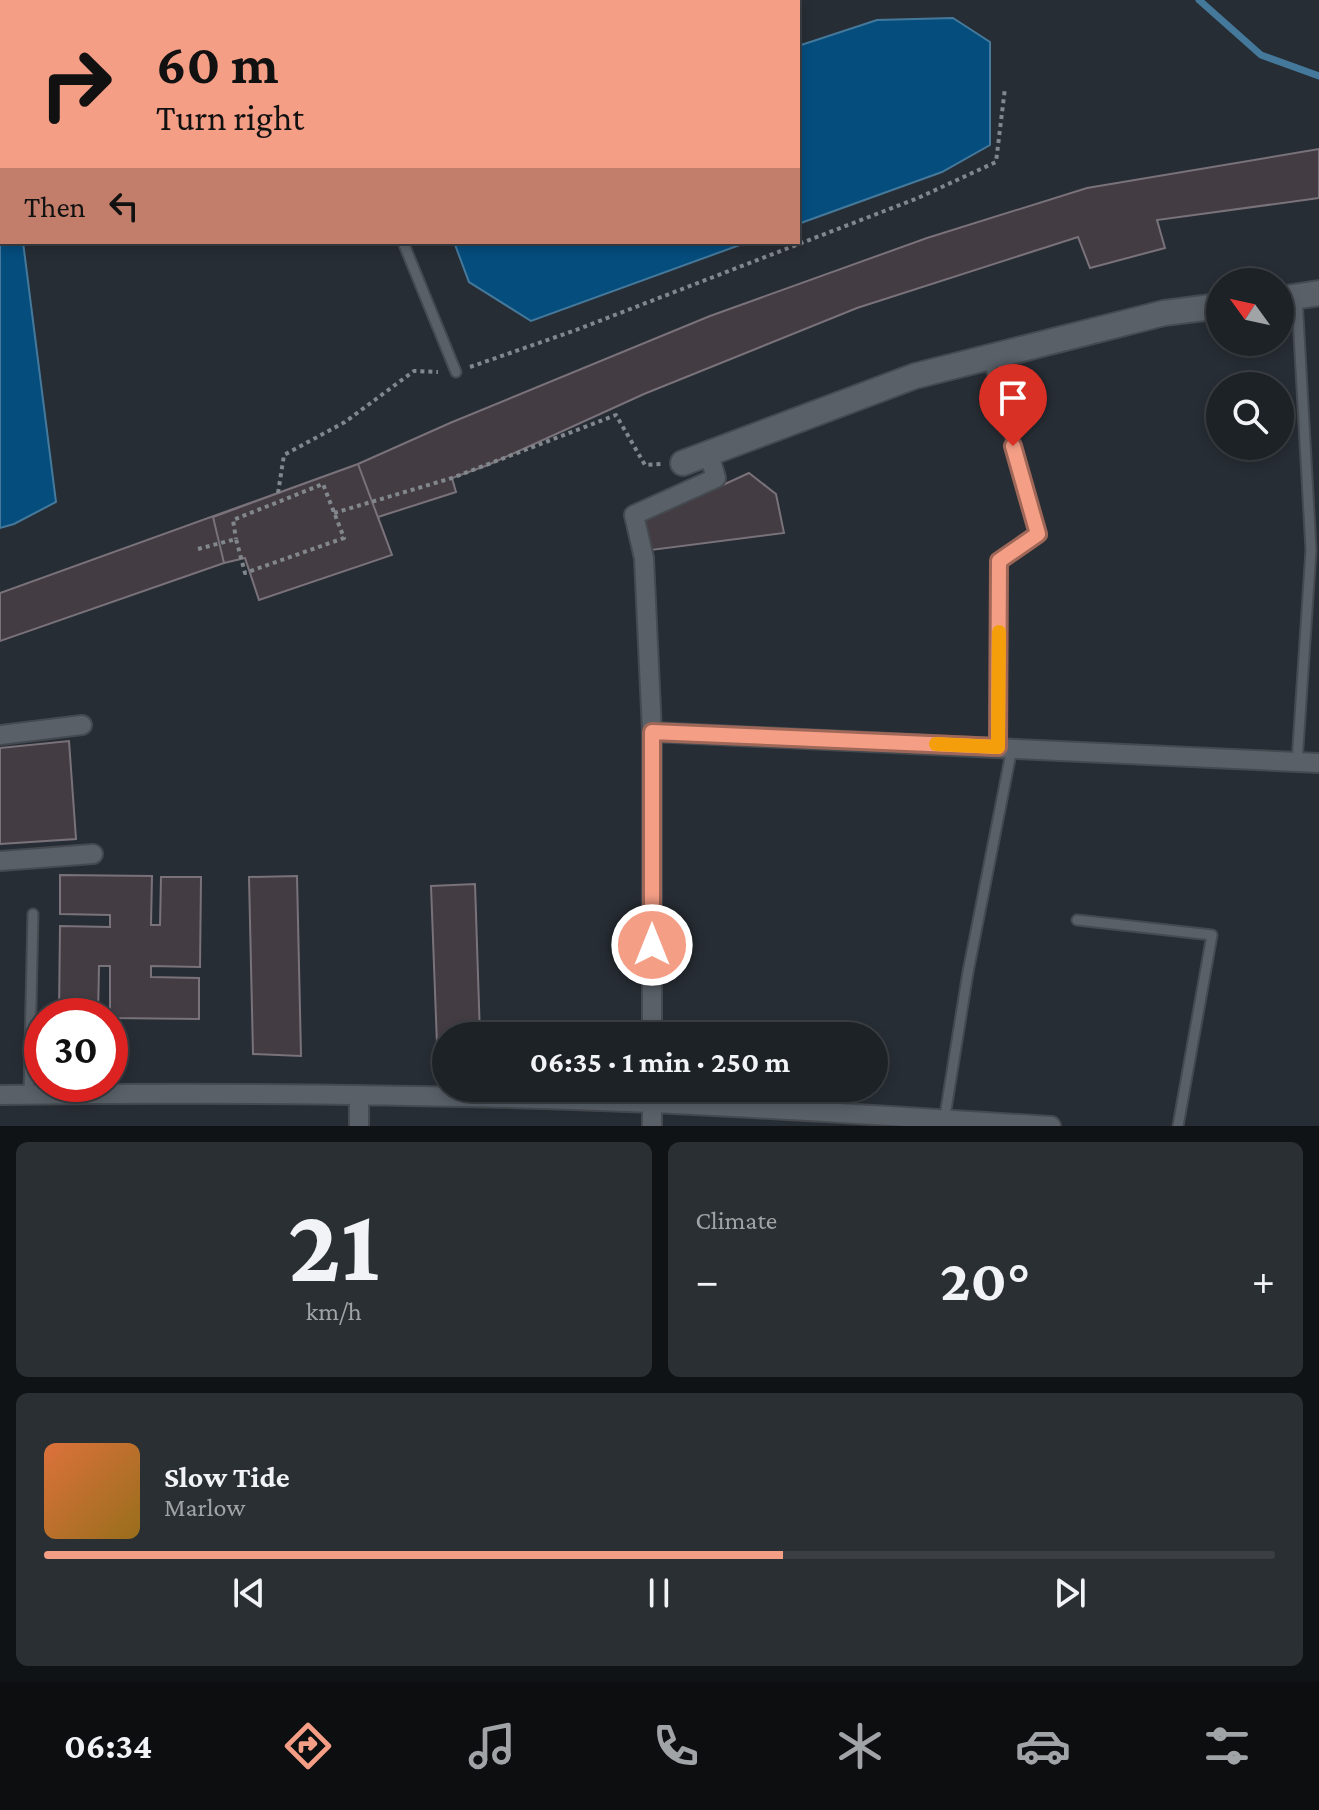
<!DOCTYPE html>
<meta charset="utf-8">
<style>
body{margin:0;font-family:"Crimson Pro",serif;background:#2a2f33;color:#f1f3f6;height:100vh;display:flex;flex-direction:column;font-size:30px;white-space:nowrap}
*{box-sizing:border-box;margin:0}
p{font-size:26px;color:#a0a4a7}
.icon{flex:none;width:44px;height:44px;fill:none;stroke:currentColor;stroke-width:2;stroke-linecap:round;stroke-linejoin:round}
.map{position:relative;height:1126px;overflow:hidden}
.sheet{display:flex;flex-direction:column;gap:16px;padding:16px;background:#101315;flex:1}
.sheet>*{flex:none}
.hud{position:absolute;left:0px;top:0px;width:800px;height:244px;box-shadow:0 4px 12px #0003,0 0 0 2px #3b3f44;background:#f49e86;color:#111;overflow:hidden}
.needle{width:52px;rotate:303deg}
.buttons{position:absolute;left:1206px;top:268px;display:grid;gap:16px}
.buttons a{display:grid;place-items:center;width:88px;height:88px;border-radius:50%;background:#1d2227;box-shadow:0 4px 12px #0003,0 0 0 2px #3b3f44;font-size:40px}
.speed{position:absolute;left:24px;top:998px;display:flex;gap:16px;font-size:40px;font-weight:700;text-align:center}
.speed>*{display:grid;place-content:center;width:104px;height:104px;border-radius:50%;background:#1d2227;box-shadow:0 4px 12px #0003,0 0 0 2px #3b3f44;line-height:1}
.speed .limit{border:12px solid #d22;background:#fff;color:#111}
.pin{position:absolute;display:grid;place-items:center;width:68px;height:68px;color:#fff;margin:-82px -34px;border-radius:50% 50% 50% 0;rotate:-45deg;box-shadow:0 0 8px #0007}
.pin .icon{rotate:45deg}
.me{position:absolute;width:88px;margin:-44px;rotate:0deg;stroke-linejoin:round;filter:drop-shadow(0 0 6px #0008)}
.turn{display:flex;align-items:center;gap:28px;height:168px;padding:0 24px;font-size:36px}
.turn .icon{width:104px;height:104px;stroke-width:2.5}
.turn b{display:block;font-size:56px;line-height:68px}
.then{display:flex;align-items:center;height:76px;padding:0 24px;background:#0003;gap:16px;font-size:30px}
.big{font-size:60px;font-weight:700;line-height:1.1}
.sheet .card{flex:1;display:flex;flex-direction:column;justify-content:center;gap:12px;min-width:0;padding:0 28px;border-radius:12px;background:#2a2f33}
.sheet .dial{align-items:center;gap:0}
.dial b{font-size:104px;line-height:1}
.song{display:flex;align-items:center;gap:24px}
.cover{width:96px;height:96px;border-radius:12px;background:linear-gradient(135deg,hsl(20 70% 55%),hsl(40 70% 35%))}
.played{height:8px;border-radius:4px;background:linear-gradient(90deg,#f49e86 60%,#3b3f44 60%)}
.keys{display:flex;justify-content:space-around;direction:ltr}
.heat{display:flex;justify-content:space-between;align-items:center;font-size:44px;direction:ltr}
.sheet .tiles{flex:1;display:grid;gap:16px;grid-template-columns:1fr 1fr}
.card:last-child{grid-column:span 2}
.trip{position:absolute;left:432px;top:1022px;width:456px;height:80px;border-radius:40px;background:#1d2227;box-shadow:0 4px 12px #0003,0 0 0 2px #3b3f44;font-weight:700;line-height:80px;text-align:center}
.tabs{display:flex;height:128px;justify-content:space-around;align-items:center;background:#0c0e10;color:#a0a4a7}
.tabs .icon{width:56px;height:56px}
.tabs .current{color:#f49e86}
.tabs b{font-size:36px;color:#f1f3f6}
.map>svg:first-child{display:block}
</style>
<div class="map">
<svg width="1319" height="1126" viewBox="0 0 1319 1126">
<rect width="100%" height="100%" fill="#272d34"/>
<!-- water -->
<path fill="#054d7d" stroke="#45799c" stroke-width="2" d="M149,0H525L526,2H144Z
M953,18L990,42V145L942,172L798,224V46L877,20Z
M0,52H2V242H23L56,502L14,524L0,528Z
M454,242H748L531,321L469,282Z"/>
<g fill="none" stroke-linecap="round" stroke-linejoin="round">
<!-- stream -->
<path stroke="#45799c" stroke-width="7" d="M1199,0L1261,55L1319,76"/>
</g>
<!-- building -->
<path fill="#433c43" stroke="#7a727a" stroke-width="2" d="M1319,149V198L1157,220L1165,248L1090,268L1078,237L857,308L644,394L488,465L452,478L456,492L378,517L392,555L259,600L245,558L224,563L0,641V593L358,464L450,423L710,316L927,238L1087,188Z
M358,464L392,555L259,600L245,558L224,563L213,517Z
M749,473L776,494L784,533L651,550L644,521Z
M69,741L76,839L0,844V748Z
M60,875L152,876L151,925H160L161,877H201L200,967L151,966V977L199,978V1019L110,1018V966H99L98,1016H59L60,926L110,927V915L60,914Z
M297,876L301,1056L253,1054L249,877Z
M475,884L480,1036H446V1071H438L431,886Z"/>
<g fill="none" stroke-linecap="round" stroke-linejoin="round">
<defs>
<path id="lane" d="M308,0V2
M403,242L456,372
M1297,298L1311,550L1297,762
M989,361L1038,534L999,561L998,747
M1077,920L1212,935L1178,1126
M29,1094L33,914
M944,1122L968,972L1012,748"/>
<path id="street" d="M652,732L1319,763
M0,735L82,725
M0,861L93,854
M652,1036V732L644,558L634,515L716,478L709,454
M0,1095C218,1092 435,1094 653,1103C786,1109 919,1118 1051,1126
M359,1095V1126
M652,1126V1088"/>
<path id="secondary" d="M1280,299L1319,293
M683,463L915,376L1164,313L1220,306"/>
</defs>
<!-- lane casing -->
<use href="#lane" stroke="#454a50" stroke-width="13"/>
<!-- street casing -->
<use href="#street" stroke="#454a50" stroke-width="22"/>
<!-- secondary casing -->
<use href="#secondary" stroke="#454a50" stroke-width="28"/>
<!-- path -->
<path stroke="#82878d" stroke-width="4" stroke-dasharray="4 4" stroke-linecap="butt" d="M470,367L576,330L918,198L996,162L1005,88
M278,493L284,455L345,422L414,371L438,372
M334,513L452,478L616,415L645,465L662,464
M198,549L236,539L245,573L344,538L323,484L233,520L236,539"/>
<!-- lane -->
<use href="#lane" stroke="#596068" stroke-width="9"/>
<!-- street -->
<use href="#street" stroke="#596068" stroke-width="18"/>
<!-- secondary -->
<use href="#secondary" stroke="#596068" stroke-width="24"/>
</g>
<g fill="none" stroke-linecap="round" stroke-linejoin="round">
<defs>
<path id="route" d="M652,945V732L998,747L999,561L1038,534L1013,446"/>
</defs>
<!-- route casing -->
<use href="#route" stroke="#9f6757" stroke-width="20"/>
<!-- route -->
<use href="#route" stroke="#f49e86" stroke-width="14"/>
<!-- slow -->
<path stroke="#f59e0b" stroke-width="14" d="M936,744L998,747L999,632"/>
</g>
</svg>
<div class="buttons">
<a><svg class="needle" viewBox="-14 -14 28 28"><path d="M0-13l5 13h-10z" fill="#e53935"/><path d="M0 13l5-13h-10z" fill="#a0a4a7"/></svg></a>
<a><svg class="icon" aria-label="search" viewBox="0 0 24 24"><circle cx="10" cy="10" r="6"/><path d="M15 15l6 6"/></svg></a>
</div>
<div class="speed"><div class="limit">30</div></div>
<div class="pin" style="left:1013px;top:446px;background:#d93025"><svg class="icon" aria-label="arrive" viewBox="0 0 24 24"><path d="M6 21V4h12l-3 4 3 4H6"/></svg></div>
<svg class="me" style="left:652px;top:945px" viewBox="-20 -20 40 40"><circle r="17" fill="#f49e86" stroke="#fff" stroke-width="3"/><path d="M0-11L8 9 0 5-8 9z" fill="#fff"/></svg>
<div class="trip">06:35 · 1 min · 250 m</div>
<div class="hud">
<div class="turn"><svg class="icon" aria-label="right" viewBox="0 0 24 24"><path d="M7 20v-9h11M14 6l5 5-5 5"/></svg><div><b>60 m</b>Turn right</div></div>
<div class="then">Then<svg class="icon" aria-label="left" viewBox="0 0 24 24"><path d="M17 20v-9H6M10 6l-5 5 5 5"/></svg></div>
</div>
</div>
<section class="sheet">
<div class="tiles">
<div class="card dial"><b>21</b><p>km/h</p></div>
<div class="card"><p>Climate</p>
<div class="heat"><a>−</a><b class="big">20°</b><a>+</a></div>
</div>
<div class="card">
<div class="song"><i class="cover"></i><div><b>Slow Tide</b><p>Marlow</p></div></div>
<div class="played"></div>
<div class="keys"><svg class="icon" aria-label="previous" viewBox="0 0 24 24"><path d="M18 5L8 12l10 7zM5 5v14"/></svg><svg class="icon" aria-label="pause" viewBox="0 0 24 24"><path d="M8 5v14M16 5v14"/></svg><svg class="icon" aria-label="next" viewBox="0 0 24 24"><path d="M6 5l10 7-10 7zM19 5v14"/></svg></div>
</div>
</div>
</section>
<nav class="tabs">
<b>06:34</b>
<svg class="icon current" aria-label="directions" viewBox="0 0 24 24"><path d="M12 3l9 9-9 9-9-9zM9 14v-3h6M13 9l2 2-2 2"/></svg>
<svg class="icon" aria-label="music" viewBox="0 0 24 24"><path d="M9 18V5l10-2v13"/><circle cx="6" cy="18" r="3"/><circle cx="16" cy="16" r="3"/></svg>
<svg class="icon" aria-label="phone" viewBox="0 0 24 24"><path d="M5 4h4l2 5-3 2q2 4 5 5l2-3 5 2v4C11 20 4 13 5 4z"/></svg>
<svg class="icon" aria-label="climate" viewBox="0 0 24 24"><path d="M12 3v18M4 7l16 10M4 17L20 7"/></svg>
<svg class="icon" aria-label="car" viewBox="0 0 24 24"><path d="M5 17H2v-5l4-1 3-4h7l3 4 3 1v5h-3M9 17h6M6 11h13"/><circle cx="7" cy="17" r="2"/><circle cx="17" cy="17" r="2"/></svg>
<svg class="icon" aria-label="filters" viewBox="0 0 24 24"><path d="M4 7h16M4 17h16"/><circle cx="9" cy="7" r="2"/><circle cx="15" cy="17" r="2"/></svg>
</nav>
